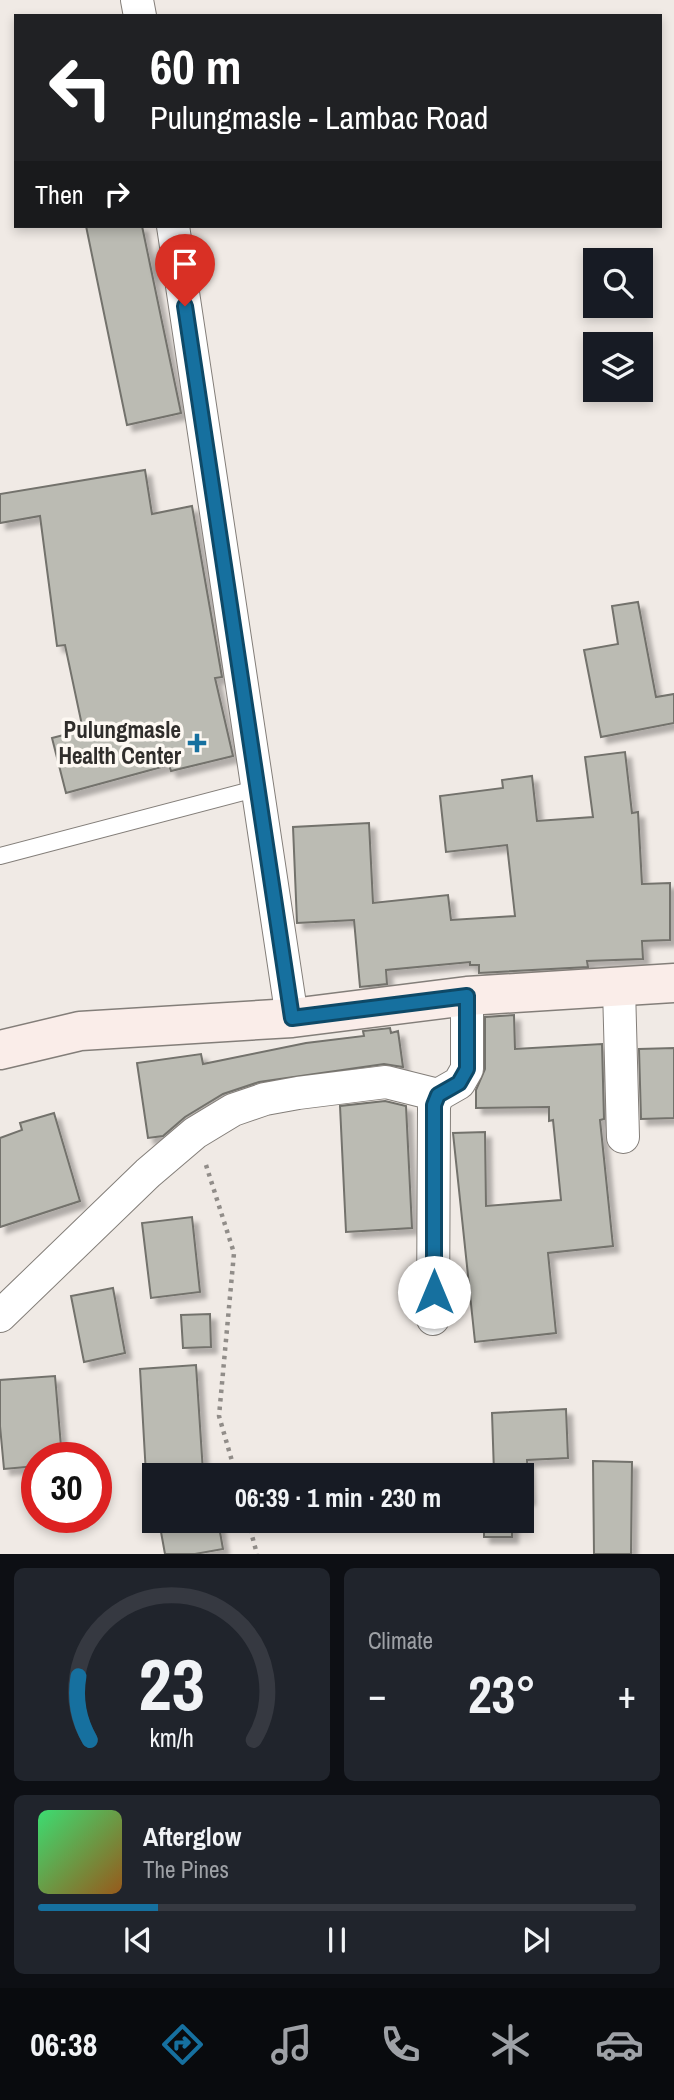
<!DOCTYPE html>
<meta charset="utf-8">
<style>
body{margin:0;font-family:"Archivo Narrow",sans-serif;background:#20242c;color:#f1f3f6;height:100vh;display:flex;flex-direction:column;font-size:26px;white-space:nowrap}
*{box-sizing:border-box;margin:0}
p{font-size:23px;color:#9ea1a6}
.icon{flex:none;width:38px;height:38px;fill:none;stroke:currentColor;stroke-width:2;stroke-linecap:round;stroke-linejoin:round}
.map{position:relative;height:1554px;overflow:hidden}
.sheet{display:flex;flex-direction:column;gap:14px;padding:14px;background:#0d0f14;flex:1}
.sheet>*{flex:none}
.guide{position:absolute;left:14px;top:14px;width:648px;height:214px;border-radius:0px;box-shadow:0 4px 10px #0003;background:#202124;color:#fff;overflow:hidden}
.controls{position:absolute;left:583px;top:248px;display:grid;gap:14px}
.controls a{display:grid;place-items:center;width:70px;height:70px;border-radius:0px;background:#171b24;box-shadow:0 4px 10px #0003;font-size:35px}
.speed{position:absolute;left:21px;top:1442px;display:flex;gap:14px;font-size:35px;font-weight:700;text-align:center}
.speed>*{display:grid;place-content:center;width:91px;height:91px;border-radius:50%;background:#171b24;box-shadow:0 4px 10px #0003;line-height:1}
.speed .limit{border:10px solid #d22;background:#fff;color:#111}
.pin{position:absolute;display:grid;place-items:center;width:60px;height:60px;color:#fff;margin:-72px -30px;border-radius:50% 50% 50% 0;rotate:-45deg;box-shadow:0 0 7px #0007}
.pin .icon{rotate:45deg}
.me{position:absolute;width:77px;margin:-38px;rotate:0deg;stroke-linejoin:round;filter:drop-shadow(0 0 5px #0008)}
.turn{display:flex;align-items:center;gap:24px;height:147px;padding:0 21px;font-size:32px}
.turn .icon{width:91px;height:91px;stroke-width:2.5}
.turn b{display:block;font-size:49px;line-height:60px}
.then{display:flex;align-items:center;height:66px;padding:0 21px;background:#0003;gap:14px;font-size:26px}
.big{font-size:52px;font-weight:800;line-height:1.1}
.sheet .tile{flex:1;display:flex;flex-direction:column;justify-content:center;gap:10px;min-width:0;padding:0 24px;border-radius:10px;background:#20242c}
.sheet .dial{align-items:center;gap:0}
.dial svg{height:182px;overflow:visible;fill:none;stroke:#363941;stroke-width:7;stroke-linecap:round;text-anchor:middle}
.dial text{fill:#f1f3f6;stroke:none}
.song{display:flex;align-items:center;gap:21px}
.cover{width:84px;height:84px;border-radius:10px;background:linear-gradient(135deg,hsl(140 70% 55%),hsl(30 70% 35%))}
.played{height:7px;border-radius:4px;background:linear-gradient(90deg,#16709f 20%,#363941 20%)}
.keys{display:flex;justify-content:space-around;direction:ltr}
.heat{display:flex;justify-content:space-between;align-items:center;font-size:38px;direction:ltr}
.sheet .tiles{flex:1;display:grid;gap:14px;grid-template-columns:1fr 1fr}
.tile:last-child{grid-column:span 2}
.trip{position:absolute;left:142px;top:1463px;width:392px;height:70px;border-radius:0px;background:#171b24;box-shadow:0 4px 10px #0003;font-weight:800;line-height:70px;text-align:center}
.tab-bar{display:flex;height:112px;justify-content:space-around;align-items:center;background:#090b0e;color:#9ea1a6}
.tab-bar .icon{width:49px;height:49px}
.tab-bar .selected{color:#16709f}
.tab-bar b{font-size:32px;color:#f1f3f6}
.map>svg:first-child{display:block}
</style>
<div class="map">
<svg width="674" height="1554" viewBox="0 0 674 1554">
<defs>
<filter id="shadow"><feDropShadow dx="6" dy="6" stdDeviation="2" flood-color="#0004"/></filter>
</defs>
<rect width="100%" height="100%" fill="#f0eae5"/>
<!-- building -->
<path fill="#bbbbb3" stroke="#73726c" stroke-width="2" filter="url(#shadow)" d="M86,226H142L181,413L127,425Z
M145,470L152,514L192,506L222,677L215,678L233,756L171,771L169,765L66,793L52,738L83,730L65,645L57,646L40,516L0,523V494Z
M638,602L656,697L674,694V723L601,737L584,650L618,644L612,606Z
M625,752L632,813L638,812L642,884L670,883V940L642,941L643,959L587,961L588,967L479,973V965H470V962L386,970L387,984L360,987L354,920L297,923L293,827L369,823L373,903L448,895L451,920L515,916L507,845L446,852L440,796L503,788L502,780L532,776L537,821L593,817L585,757Z
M514,1015L515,1049L602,1044L604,1119L600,1120L613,1246L548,1253L556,1333L475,1342L453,1133L485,1132L486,1206L561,1200L553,1120L549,1121V1107L476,1108V1090L485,1069V1017Z
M390,1028L391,1033L398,1031L403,1067L384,1064L259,1082L223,1094L185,1117L163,1136L148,1138L137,1063L201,1054L203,1064L306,1043L364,1036L363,1031Z
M674,1048V1118L641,1119L639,1049Z
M385,1101L406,1106L412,1228L346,1232L340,1106Z
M54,1113L80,1201L0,1227V1138L22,1130L20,1123Z
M192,1217L200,1292L151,1298L142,1223Z
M113,1288L125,1353L84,1362L71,1296Z
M210,1314L211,1347L183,1348L181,1315Z
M196,1365L203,1472L209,1471L210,1475H154V1490L151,1475H146L140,1369Z
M55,1376L62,1458H37V1466L4,1469L0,1426V1380Z
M566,1409L568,1458L527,1460L529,1499H522V1475H484L494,1473L492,1413Z
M593,1461L632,1462L631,1554H594Z
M159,1521H218L223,1549L195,1554H165Z
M484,1521H512V1537H484Z"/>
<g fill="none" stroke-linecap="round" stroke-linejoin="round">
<defs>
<path id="lane" d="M0,856L259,788"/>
<path id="street" d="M137,0L140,16
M173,226L292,1018
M619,988L623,1137
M0,1316L148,1173L195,1133L233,1110L265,1099L298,1093L386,1082L438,1095
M433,1319L434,1105L438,1095L459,1083L467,1069V996"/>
<path id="secondary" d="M0,1050L80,1031L292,1018L467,996L674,983"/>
</defs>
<!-- lane casing -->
<use href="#lane" stroke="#837e79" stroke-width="18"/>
<!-- street casing -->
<use href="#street" stroke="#837e79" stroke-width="34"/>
<!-- secondary casing -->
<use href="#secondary" stroke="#837e79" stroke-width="41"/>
<!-- path -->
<path stroke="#918d89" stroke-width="4.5" stroke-dasharray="3.5 5" stroke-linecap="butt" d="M206,1165L234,1253L219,1416L236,1475
M248,1521L257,1554"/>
<!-- lane -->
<use href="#lane" stroke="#fff" stroke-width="16"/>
<!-- street -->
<use href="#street" stroke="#fff" stroke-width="32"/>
<!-- secondary -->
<use href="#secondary" stroke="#faede9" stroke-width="38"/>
</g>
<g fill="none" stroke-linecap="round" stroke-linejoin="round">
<defs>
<path id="route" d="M185,306L292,1018L467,996V1069L459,1083L438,1095L434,1105V1292"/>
</defs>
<!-- route casing -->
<use href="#route" stroke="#0e4967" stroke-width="18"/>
<!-- route -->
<use href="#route" stroke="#16709f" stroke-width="12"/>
</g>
<!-- markers -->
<path fill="#16709f" stroke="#fdf8f2" stroke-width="2.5" d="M193.5 732.5h7v7h7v7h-7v7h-7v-7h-7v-7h7z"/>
<g text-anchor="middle" stroke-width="7" stroke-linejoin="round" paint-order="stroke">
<!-- poi labels -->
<g font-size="23" font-weight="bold" fill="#2f2d2b" stroke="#fdf8f2" text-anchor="end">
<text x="181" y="738">Pulungmasle<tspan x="181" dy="26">Health Center</tspan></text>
</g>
</g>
</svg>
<div class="controls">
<a><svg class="icon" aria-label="search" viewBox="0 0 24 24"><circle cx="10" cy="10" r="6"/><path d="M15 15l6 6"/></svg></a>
<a><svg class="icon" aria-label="layers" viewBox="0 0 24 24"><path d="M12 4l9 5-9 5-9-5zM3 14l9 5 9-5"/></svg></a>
</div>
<div class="speed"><div class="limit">30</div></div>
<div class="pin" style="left:185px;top:306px;background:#d93025"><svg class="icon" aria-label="arrive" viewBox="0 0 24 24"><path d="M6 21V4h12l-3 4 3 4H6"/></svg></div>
<svg class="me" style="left:434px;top:1292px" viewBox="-20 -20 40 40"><circle r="19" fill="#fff"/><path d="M0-13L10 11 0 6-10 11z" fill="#16709f"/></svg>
<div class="trip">06:39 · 1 min · 230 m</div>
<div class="guide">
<div class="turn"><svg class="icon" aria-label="left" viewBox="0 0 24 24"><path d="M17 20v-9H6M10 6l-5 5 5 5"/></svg><div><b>60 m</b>Pulungmasle - Lambac Road</div></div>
<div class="then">Then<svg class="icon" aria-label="right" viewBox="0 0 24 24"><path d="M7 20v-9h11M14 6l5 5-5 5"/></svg></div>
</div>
</div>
<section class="sheet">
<div class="tiles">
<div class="tile dial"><svg viewBox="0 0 100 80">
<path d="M14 69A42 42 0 1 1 86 69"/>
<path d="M14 69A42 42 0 0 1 9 41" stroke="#16709f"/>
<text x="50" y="56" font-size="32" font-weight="700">23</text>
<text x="50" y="72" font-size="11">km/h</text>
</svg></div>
<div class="tile"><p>Climate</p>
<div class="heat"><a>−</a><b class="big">23°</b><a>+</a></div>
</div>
<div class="tile">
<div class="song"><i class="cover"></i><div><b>Afterglow</b><p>The Pines</p></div></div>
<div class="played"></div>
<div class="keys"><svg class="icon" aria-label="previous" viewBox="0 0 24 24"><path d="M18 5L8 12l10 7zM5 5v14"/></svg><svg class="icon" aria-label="pause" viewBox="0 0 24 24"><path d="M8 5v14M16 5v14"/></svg><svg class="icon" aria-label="next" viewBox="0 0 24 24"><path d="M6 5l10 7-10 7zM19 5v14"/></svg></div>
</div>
</div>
</section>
<nav class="tab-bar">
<b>06:38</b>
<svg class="icon selected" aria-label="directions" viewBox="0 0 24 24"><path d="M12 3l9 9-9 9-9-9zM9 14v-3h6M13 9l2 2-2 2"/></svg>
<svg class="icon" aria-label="music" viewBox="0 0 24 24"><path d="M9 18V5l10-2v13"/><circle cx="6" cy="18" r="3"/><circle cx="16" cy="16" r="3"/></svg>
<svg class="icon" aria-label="phone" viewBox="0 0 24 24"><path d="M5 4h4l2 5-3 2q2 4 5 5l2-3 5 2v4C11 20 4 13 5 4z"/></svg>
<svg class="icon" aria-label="climate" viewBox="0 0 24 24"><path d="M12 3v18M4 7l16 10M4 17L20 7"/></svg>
<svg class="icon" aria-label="car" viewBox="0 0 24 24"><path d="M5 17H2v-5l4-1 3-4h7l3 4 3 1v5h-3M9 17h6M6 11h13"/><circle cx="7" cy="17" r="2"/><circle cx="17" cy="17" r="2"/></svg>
</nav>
